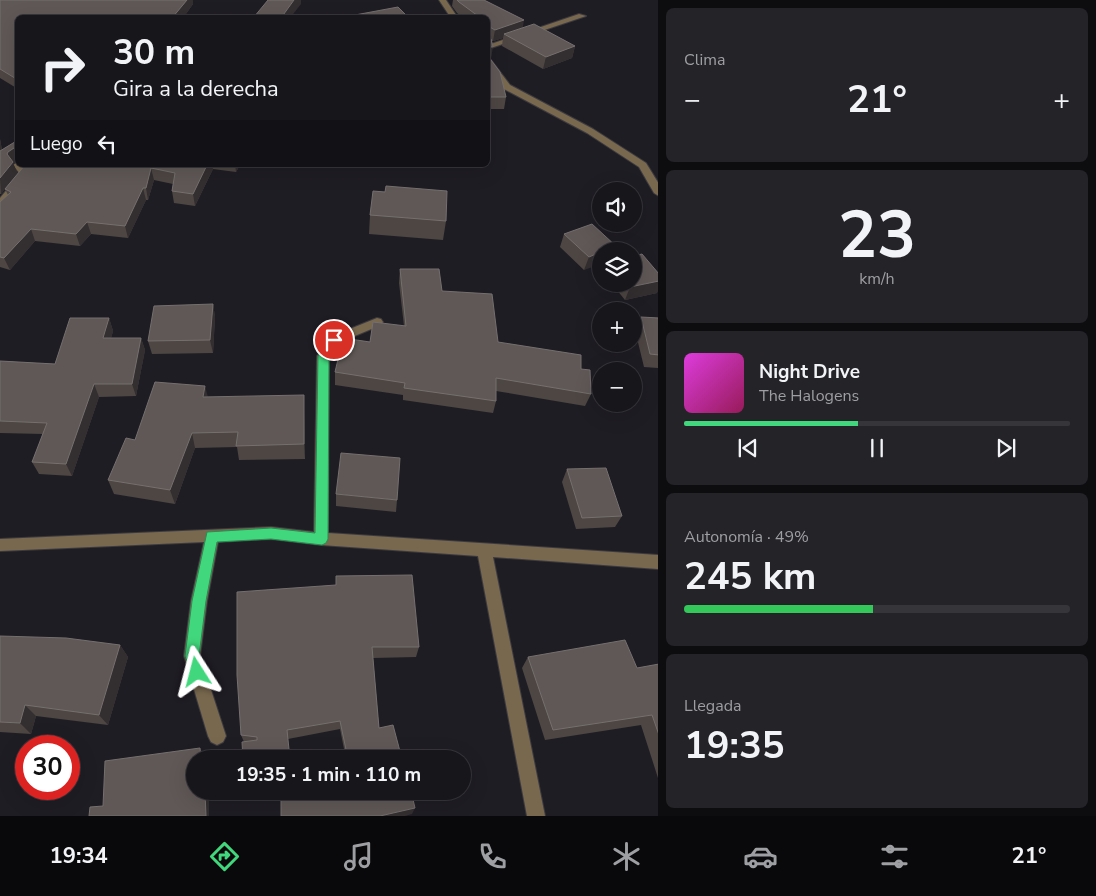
<!DOCTYPE html>
<html lang="es">
<meta charset="utf-8">
<style>
body{margin:0;font-family:"Nunito Sans",sans-serif;background:#242328;color:#f1f3f6;height:100vh;display:flex;flex-direction:column;font-size:19px;white-space:nowrap}
*{box-sizing:border-box;margin:0}
p{font-size:16px;color:#9e9fa3}
.icon{flex:none;width:28px;height:28px;fill:none;stroke:currentColor;stroke-width:2;stroke-linecap:round;stroke-linejoin:round}
.map{position:relative;flex:1;overflow:hidden}
.sheet{display:flex;flex-direction:column;gap:8px;padding:8px;background:#0d0c0f;width:438px}
.sheet>*{flex:none}
.hud{position:absolute;left:15px;top:15px;width:475px;height:152px;border-radius:8px;box-shadow:0 5px 20px #0002,0 0 0 1px #36353a;background:#17161b;color:#f1f3f6;overflow:hidden}
.buttons{position:absolute;left:592px;top:182px;display:grid;gap:10px}
.buttons a{display:grid;place-items:center;width:50px;height:50px;border-radius:50%;background:#17161b;box-shadow:0 5px 20px #0002,0 0 0 1px #36353a;font-size:25px}
.speed{position:absolute;left:15px;top:735px;display:flex;gap:10px;font-size:25px;font-weight:700;text-align:center}
.speed>*{display:grid;place-content:center;width:65px;height:65px;border-radius:50%;background:#17161b;box-shadow:0 5px 20px #0002,0 0 0 1px #36353a;line-height:1}
.speed .limit{border:8px solid #d22;background:#fff;color:#111}
.pin{position:absolute;display:grid;place-items:center;width:42px;height:42px;color:#fff;margin:-21px;border:2px solid #fff;border-radius:50%;box-shadow:0 1px 5px #0007}
.me{position:absolute;width:55px;margin:-28px;rotate:351deg;stroke-linejoin:round;filter:drop-shadow(0 0 4px #0008)}
.turn{display:flex;align-items:center;gap:18px;height:105px;padding:0 15px;font-size:22px}
.turn .icon{width:65px;height:65px;stroke-width:2.5}
.turn b{display:block;font-size:35px;line-height:42px}
.then{display:flex;align-items:center;height:48px;padding:0 15px;background:#0003;gap:10px;font-size:19px}
.big{font-size:38px;font-weight:700;line-height:1.1}
.sheet .widget{flex:1;display:flex;flex-direction:column;justify-content:center;gap:8px;min-width:0;padding:0 18px;border-radius:8px;background:#242328}
.sheet .dial{align-items:center;gap:0}
.dial b{font-size:65px;line-height:1}
.song{display:flex;align-items:center;gap:15px}
.cover{width:60px;height:60px;border-radius:8px;background:linear-gradient(135deg,hsl(300 70% 55%),hsl(330 70% 35%))}
.played{height:5px;border-radius:2px;background:linear-gradient(90deg,#41d77c 45%,#36353a 45%)}
.keys{display:flex;justify-content:space-around;direction:ltr}
.heat{display:flex;justify-content:space-between;align-items:center;font-size:28px;direction:ltr}
.charge{height:8px;border-radius:4px;background:linear-gradient(90deg,#34c759 49%,#36353a 0)}
.trip{position:absolute;left:186px;top:750px;width:285px;height:50px;border-radius:25px;background:#17161b;box-shadow:0 5px 20px #0002,0 0 0 1px #36353a;font-weight:700;line-height:50px;text-align:center}
.dock{display:flex;height:80px;justify-content:space-around;align-items:center;background:#09090b;color:#9e9fa3}
.dock .icon{width:35px;height:35px}
.dock .current{color:#41d77c}
.dock b{font-size:22px;color:#f1f3f6}
main{display:flex;flex:1;min-height:0}
.map>svg:first-child{display:block}
</style>
<main>
<div class="map">
<svg width="659" height="816" viewBox="0 0 659 816">
<rect width="100%" height="100%" fill="#1f1d24"/>
<g fill="none" stroke-linecap="round" stroke-linejoin="round">
<defs>
<path id="minor" d="M439,0H446L458,18H451Z
M579,14L586,16L488,49V45Z
M488,60H491L510,85L593,129L646,163L659,184V196L654,193L639,167L587,133L504,89L488,67Z
M18,162V165H23L30,174L3,206L0,207V198L20,174L13,165Z
M377,318L381,319L383,322L381,325L338,343L329,357L328,533L659,555V569L493,557L545,816H527L478,556L321,545L271,539L218,542L207,601L200,656L226,736L223,742L217,745L211,742L208,736L184,656L191,601L204,542L0,551V539L271,527L314,532L317,356L330,337Z"/>
</defs>
<!-- minor casing -->
<use href="#minor" stroke="#3c3a41" stroke-width="2"/>
<!-- minor -->
<use href="#minor" fill="#78684e" fill-rule="evenodd"/>
</g>
<!-- wall -->
<path fill="#4d4643" d="M0,0H193V4L183,18H18V89L0,78Z
M453,0H484L522,28L575,46L572,58L543,69L502,46L503,38L493,41H492L491,58H490L506,97L504,109H488V18L462,17L457,13L452,6Z
M0,139L2,150L18,140V161L13,163L18,174L25,165H240L236,172L213,169L195,206L174,203L172,191L173,184L154,180L148,200H146L128,238L91,234L80,246L35,241L10,270L0,267V202L8,195L5,189L1,194H0Z
M385,192L446,221L443,240L369,234L370,215Z
M564,234L617,247L584,270L560,247Z
M400,269L442,291L498,342L581,369L591,394L585,406L496,391V401L493,413L403,400V395L335,385V372L370,342L404,326L399,283Z
M612,284H634L657,293L625,300Z
M213,304L215,317L213,353L152,354L148,341Z
M641,317L659,318V368L644,367L635,330Z
M109,318L113,331L111,338H141L145,350L136,396L99,397L72,476L39,474L32,462L43,434L0,433V361L55,364Z
M208,397L304,410L305,459L239,460L237,447L195,448L175,504L114,494L108,480L135,440Z
M567,469L622,516L615,527L576,529L562,482Z
M336,494L397,500L396,512L336,506Z
M237,592L419,647L416,657L373,658L379,728L402,759H346L340,729L288,739L244,742L241,735Z
M0,636L120,645L128,657L108,725L36,716L31,734L0,732Z
M528,657L637,668L659,664V781L641,725L545,740L522,668Z"/>
<!-- shaded-wall -->
<path fill="#332e2f" d="M187,0H193V4L183,18H172Z
M294,0H301V4L290,18H281Z
M524,20L522,32L504,34L503,38L493,41L495,30Z
M575,46L572,58L543,69L546,57Z
M489,47H493L491,58L488,59Z
M0,139L4,163L0,154Z
M14,148L18,158V161L13,163L18,174L1,194L0,178L8,152Z
M207,165H212L213,169L195,206L193,194Z
M235,165H240L236,172Z
M151,168L154,180L148,200L146,188Z
M143,188L146,200L128,238L125,226Z
M87,222L91,234L80,246L76,234Z
M31,229L35,241L10,270L4,258Z
M617,247L615,251H604Z
M601,252V264L584,270L589,257Z
M659,281V290L657,293L625,300L630,287Z
M213,304L215,317L213,353L210,340Z
M109,318L113,331L108,350L103,338Z
M141,338L145,350L136,396L132,384Z
M94,384L99,397L72,476L66,464Z
M205,386L209,401L203,397Z
M304,395V410L305,459L304,444Z
M192,433L195,448L175,504L170,490Z
M120,645L128,657L108,725L99,715Z
M25,705L36,716L31,734L20,723Z
M200,748L204,756V759H201Z
M201,791H205L209,799V816H206Z
M415,808L412,814L405,816H380Z"/>
<!-- building -->
<path fill="#5f5856" stroke="#756f6e" d="M0,0H187L172,18H18V80L0,69Z
M268,0H294L281,18H261L254,17Z
M457,0H484L524,20L495,30L488,26V38L491,39L493,47H489L488,56L500,72L506,97H488V18H453L478,16L459,2Z
M398,7L409,18H356L355,15Z
M309,16L322,18H309Z
M534,24L575,46L546,57L504,34Z
M18,140V152L16,151L14,148L8,152L7,154L13,162L0,178V151Z
M25,165H207L193,194L172,191L175,173L151,168L146,188H143L125,226L87,222L76,234L31,229L4,258L0,257V202L11,192L5,189Z
M386,186L447,191L446,221L370,215L373,191L385,192Z
M592,224L617,247L604,251H601V252L589,257L564,234Z
M642,254L659,274V281L630,287L628,284H634V256Z
M400,269H439L442,291L492,294L498,342L581,355V369L590,370L591,394L496,378V401L404,388L405,383L335,372L343,338L370,342L373,322L406,326Z
M213,304L210,340L148,341L154,306Z
M641,317L659,318V355L650,354Z
M70,318H109L103,338H141L132,384H94L66,464L32,462L47,423L0,421V361L55,364Z
M155,382L205,386L203,397L304,395V444L236,446L238,432L192,433L170,490L108,480L126,438L135,440Z
M341,453L400,458L397,500L336,494Z
M606,468L622,516L582,518L567,469Z
M412,575L419,647H372L379,728L393,725L402,759H348L340,721L287,730L290,759H243L242,742L257,740V737L241,735L237,675V592L336,585V576Z
M0,636L66,638L120,645L99,715L25,705L20,723L0,722Z
M625,640L637,668L659,664V735L652,715L553,730L528,657Z
M200,748L201,759H195V791H201V793L205,792L206,816H89L90,807L103,806L105,761Z
M356,791H411L415,808L380,816H281V794Z"/>
<!-- route -->
<path fill="#41d77c" stroke="#2a8c51" d="M334,336L339,340L329,356L328,539L326,543L322,545L271,539L217,542L206,601L199,656L204,672L202,677L197,679L192,677L185,656L192,601L207,532L271,528L315,533L318,356L330,337Z"/>
</svg>
<div class="buttons">
<a><svg class="icon" aria-label="sound" viewBox="0 0 24 24"><path d="M4 9h4l5-4v14l-5-4H4zM17 9q2 3 0 6"/></svg></a>
<a><svg class="icon" aria-label="layers" viewBox="0 0 24 24"><path d="M12 4l9 5-9 5-9-5zM3 14l9 5 9-5"/></svg></a>
<a>+</a>
<a>−</a>
</div>
<div class="speed"><div class="limit">30</div></div>
<div class="pin" style="left:334px;top:340px;background:#d93025"><svg class="icon" aria-label="arrive" viewBox="0 0 24 24"><path d="M6 21V4h12l-3 4 3 4H6"/></svg></div>
<svg class="me" style="left:197px;top:672px" viewBox="-20 -20 40 40"><path d="M0-17L14 15 0 8-14 15z" fill="#41d77c" stroke="#fff" stroke-width="4"/></svg>
<div class="trip">19:35 · 1 min · 110 m</div>
<div class="hud">
<div class="turn"><svg class="icon" aria-label="right" viewBox="0 0 24 24"><path d="M7 20v-9h11M14 6l5 5-5 5"/></svg><div><b>30 m</b>Gira a la derecha</div></div>
<div class="then">Luego<svg class="icon" aria-label="left" viewBox="0 0 24 24"><path d="M17 20v-9H6M10 6l-5 5 5 5"/></svg></div>
</div>
</div>
<section class="sheet">
<div class="widget"><p>Clima</p>
<div class="heat"><a>−</a><b class="big">21°</b><a>+</a></div>
</div>
<div class="widget dial"><b>23</b><p>km/h</p></div>
<div class="widget">
<div class="song"><i class="cover"></i><div><b>Night Drive</b><p>The Halogens</p></div></div>
<div class="played"></div>
<div class="keys"><svg class="icon" aria-label="previous" viewBox="0 0 24 24"><path d="M18 5L8 12l10 7zM5 5v14"/></svg><svg class="icon" aria-label="pause" viewBox="0 0 24 24"><path d="M8 5v14M16 5v14"/></svg><svg class="icon" aria-label="next" viewBox="0 0 24 24"><path d="M6 5l10 7-10 7zM19 5v14"/></svg></div>
</div>
<div class="widget"><p>Autonomía · 49%</p><b class="big">245 km</b><div class="charge"></div></div>
<div class="widget"><p>Llegada</p><b class="big">19:35</b></div>
</section>
</main>
<nav class="dock">
<b>19:34</b>
<svg class="icon current" aria-label="directions" viewBox="0 0 24 24"><path d="M12 3l9 9-9 9-9-9zM9 14v-3h6M13 9l2 2-2 2"/></svg>
<svg class="icon" aria-label="music" viewBox="0 0 24 24"><path d="M9 18V5l10-2v13"/><circle cx="6" cy="18" r="3"/><circle cx="16" cy="16" r="3"/></svg>
<svg class="icon" aria-label="phone" viewBox="0 0 24 24"><path d="M5 4h4l2 5-3 2q2 4 5 5l2-3 5 2v4C11 20 4 13 5 4z"/></svg>
<svg class="icon" aria-label="climate" viewBox="0 0 24 24"><path d="M12 3v18M4 7l16 10M4 17L20 7"/></svg>
<svg class="icon" aria-label="car" viewBox="0 0 24 24"><path d="M5 17H2v-5l4-1 3-4h7l3 4 3 1v5h-3M9 17h6M6 11h13"/><circle cx="7" cy="17" r="2"/><circle cx="17" cy="17" r="2"/></svg>
<svg class="icon" aria-label="filters" viewBox="0 0 24 24"><path d="M4 7h16M4 17h16"/><circle cx="9" cy="7" r="2"/><circle cx="15" cy="17" r="2"/></svg>
<b>21°</b>
</nav>
